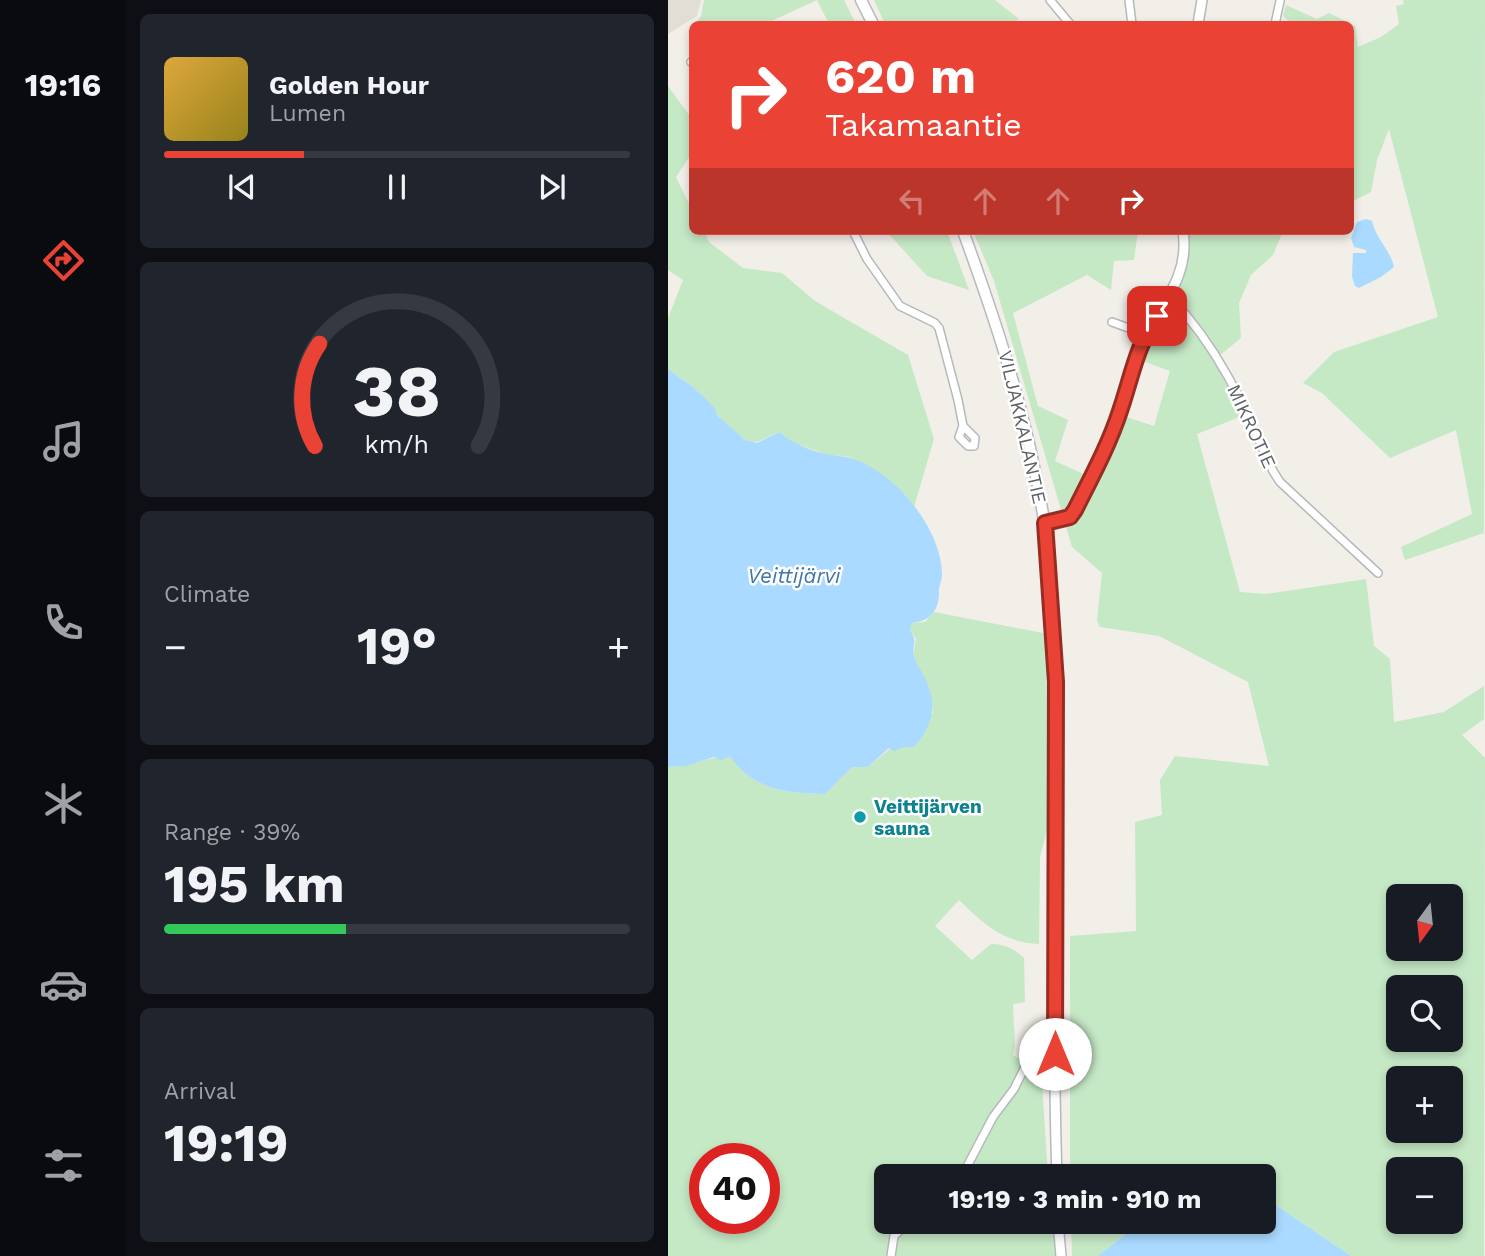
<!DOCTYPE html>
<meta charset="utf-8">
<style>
body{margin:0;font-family:"Work Sans",sans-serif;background:#20242c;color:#f1f3f6;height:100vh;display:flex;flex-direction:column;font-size:26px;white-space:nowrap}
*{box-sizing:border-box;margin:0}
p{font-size:23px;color:#9ea1a6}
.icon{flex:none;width:38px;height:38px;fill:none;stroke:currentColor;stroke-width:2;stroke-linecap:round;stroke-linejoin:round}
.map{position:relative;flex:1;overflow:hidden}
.drawer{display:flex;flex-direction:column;gap:14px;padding:14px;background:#0d0f14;width:542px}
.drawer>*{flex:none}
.banner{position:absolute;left:21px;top:21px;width:665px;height:214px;border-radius:10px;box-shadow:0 4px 10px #0003;background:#ea4335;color:#fff;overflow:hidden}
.needle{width:46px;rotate:195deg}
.controls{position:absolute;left:718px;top:884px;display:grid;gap:14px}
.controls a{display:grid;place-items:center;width:77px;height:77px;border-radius:10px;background:#171b24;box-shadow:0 4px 10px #0003;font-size:35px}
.speed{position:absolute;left:21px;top:1143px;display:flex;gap:14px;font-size:35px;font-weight:700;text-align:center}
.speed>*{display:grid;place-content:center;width:91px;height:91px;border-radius:50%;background:#171b24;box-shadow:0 4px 10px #0003;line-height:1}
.speed .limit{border:10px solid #d22;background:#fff;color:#111}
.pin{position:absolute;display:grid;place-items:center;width:60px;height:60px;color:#fff;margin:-30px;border-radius:14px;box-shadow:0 4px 10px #0006}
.me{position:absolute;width:77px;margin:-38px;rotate:0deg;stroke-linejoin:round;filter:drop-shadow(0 0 5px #0008)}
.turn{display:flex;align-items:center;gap:24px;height:147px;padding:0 21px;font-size:32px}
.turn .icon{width:91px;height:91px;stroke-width:2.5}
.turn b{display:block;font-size:49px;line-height:60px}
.lanes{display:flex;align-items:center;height:66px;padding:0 21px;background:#0003;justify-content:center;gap:35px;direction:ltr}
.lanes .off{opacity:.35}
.big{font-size:52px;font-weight:700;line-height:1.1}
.drawer .card{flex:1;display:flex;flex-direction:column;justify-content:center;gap:10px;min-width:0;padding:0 24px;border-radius:10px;background:#20242c}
.drawer .dial{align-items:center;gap:0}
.dial svg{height:182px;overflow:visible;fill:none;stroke:#363941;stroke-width:7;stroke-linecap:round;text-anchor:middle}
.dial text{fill:#f1f3f6;stroke:none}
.song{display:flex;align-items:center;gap:21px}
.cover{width:84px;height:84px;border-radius:10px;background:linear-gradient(135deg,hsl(40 70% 55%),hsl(50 70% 35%))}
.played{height:7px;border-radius:4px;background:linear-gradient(90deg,#ea4335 30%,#363941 30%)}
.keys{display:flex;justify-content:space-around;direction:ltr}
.heat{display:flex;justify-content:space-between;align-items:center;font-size:38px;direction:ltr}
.charge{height:10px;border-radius:5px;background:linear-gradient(90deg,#34c759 39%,#363941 0)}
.trip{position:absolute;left:206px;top:1164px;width:402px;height:70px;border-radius:10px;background:#171b24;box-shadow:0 4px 10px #0003;font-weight:700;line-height:70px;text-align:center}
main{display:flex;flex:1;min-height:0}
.dock{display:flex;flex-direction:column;width:126px;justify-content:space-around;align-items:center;background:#090b0e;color:#9ea1a6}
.dock .icon{width:49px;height:49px}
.dock .current{color:#ea4335}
.dock b{font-size:32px;color:#f1f3f6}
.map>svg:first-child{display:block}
</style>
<main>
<nav class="dock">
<b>19:16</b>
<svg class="icon current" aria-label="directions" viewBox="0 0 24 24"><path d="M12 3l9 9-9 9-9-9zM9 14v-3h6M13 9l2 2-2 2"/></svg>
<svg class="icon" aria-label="music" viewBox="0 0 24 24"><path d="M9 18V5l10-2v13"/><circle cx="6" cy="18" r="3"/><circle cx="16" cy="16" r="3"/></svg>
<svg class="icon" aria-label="phone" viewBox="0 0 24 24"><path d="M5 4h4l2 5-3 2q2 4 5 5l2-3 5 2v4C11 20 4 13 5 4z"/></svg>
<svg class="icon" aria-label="climate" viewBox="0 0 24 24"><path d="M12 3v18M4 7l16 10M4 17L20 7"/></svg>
<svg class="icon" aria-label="car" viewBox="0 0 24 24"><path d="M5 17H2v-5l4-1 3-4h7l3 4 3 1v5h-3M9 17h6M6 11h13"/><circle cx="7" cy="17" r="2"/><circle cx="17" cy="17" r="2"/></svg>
<svg class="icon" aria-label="filters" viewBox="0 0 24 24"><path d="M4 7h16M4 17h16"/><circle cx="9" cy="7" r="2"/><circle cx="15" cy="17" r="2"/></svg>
</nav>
<section class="drawer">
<div class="card">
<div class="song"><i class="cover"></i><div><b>Golden Hour</b><p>Lumen</p></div></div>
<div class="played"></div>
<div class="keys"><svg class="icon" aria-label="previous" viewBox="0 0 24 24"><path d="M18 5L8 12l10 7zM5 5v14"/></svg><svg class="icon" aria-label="pause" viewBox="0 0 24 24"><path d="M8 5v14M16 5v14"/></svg><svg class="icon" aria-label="next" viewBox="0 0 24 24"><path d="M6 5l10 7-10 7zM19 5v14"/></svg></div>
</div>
<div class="card dial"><svg viewBox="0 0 100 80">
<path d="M14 69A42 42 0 1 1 86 69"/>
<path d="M14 69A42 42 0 0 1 16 24" stroke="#ea4335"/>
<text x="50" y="56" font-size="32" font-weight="700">38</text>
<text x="50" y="72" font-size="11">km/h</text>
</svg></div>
<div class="card"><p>Climate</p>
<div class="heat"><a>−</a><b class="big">19°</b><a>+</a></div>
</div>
<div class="card"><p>Range · 39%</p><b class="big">195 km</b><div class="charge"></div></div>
<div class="card"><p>Arrival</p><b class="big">19:19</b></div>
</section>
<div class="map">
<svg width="817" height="1256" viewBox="0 0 817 1256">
<rect width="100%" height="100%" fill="#f1efe8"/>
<!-- education -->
<path fill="#e1ded6" d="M0,0H33L29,16L0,34Z"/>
<!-- green -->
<path fill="#c5e8c5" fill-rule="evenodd" d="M36,0H176L188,24H161L149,0L97,24H27L33,16Z
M206,0H327L351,19L343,24H312L307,22L301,24H217Z
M735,0H817L816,533L737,560L733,547L804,514L788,430L722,458L654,393L635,383L666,352L770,317L721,129L709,160L703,192L683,202L682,24H624L615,16L618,5L649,19L661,13L687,26L690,47L713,37L731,24L728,6L736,4Z
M0,86L24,119V153L8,177L24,210V231H36L41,242L75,268L114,273L147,301L240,355L266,439L246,507L237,495L181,457L157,454L126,443L111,432C104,434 93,442 86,442C65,441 42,402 27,389C19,381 9,376 0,369V318L15,280L0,270Z
M218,231H279L301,290L259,276Z
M305,231H470L466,260L446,261L443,290L419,275L345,313L370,406L400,420L387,461L422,477L449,414L486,426L502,371L466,358L507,308L520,231H615L605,255L583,275L571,303L573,338L546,360L574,416L529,434L572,592L598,594L698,579L706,646L722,659L726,722L776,712L816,686V719L794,735L817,758L816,1256H683L597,1198V1176L504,1174L503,1176H402V936L468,931L467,822L494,815L492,780L507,756L601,766L580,682L491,636L432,627L429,621L434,573L404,547L326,281ZM730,896H782V948H730ZM730,987H782V1040H730ZM730,1078H782V1130H730ZM730,1169H782V1222H730Z
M266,612L380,634L381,823L372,857L371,944C334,942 316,924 291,900L267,926L304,960L323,944C336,944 347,949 356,958L357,1002L345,1004L347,1046L345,1055L364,1066L373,1067L380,1176H219V1222H384L387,1256H0V767C22,766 41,757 63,756C85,791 120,793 157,794L184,767H200L265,713L261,687L245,656L248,639L242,630L244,623L257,622ZM37,1158H96V1218H37Z
M403,1222H473L430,1256H404Z"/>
<!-- water -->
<path fill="#aadaff" d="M698,219L704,221C709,241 722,249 726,267L713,277L691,288L687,286L684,277L685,253H698V250L686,247L683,238L689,222Z
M0,369L25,387L45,406L50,416L77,440L89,443L111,432C125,443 141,451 159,454C168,456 177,456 185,459C227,472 275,530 274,576C274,581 270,587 271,592C271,610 263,621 244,623L242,630C251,645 243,643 246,656C247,662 253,670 256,676C270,704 266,724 246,747H236L226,751L221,748L200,767H184L157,794C119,793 86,791 62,756L53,760L46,757L18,766L0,767Z
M597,1198L683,1256H430L473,1222H597Z"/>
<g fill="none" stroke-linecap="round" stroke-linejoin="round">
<defs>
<path id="minor" d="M382,0L402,24
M461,0L464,24
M607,24L612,1
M23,62L24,63
M185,231L199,259L232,306L267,323L271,328L290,400L295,426L291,437L300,446H306L307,438L295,426
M502,297C552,349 576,406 605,471L612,482L710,573
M444,322L477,334
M294,1176L325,1117L346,1089L359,1063L365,1057L387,1054
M223,1256L226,1236L241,1222"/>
<path id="tertiary" d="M530,24L534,0
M377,523L402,517C418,496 444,437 453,410C459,392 462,372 469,353C485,310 523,283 515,231
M379,542C396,753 381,964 389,1176
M390,1222L393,1256"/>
<path id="secondary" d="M193,0L205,24
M295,231C332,332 365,434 379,542"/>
</defs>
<!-- minor casing -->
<use href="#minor" stroke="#b5b8bc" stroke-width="10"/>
<!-- tertiary casing -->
<use href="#tertiary" stroke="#b5b8bc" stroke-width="12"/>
<!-- secondary casing -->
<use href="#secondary" stroke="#b6babf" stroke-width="13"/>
<!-- minor -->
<use href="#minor" stroke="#fff" stroke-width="7"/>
<!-- tertiary -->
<use href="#tertiary" stroke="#fff" stroke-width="9"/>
<!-- secondary -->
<use href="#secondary" stroke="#fff" stroke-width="10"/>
</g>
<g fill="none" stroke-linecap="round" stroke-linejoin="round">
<defs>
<path id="route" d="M387,1054L388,682L377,523L402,517L407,510C423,478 441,445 452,411C464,376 468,347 489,316"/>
</defs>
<!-- route casing -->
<use href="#route" stroke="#982c22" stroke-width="18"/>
<!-- route -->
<use href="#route" stroke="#ea4335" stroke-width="12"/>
</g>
<!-- markers -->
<circle fill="#0f9aa8" stroke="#fff" stroke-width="2.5" cx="192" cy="817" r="7"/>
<g text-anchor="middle" stroke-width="5" stroke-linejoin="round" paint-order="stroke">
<!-- street labels -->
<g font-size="19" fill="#5f6368" stroke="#fff">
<text transform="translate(584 426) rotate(65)" y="7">MIKROTIE</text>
<text transform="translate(355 427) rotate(77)" y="7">VILJAKKALANTIE</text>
</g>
<!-- culture labels -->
<g font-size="19" font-weight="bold" fill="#0d838f" stroke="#fff" text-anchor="start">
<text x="206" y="813">Veittijärven<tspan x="206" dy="22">sauna</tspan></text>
</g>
<!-- water labels -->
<g font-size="21" font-style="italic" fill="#4174aa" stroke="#fff">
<text x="126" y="583">Veittijärvi</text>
</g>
</g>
</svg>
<div class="controls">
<a><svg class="needle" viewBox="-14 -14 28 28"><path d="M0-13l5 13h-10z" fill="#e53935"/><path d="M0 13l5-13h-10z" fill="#9ea1a6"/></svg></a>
<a><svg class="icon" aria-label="search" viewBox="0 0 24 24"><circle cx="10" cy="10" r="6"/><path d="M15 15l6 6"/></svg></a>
<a>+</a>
<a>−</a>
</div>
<div class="speed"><div class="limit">40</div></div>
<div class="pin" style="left:489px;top:316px;background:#d93025"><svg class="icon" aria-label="arrive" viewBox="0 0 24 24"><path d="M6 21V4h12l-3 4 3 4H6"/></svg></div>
<svg class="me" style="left:387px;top:1054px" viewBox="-20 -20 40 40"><circle r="19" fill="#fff"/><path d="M0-13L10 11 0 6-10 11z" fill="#ea4335"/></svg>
<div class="trip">19:19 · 3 min · 910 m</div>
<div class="banner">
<div class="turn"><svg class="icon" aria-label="right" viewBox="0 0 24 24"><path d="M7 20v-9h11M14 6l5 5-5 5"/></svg><div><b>620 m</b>Takamaantie</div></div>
<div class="lanes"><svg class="icon off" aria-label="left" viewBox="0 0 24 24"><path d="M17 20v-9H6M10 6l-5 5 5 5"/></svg><svg class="icon off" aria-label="ahead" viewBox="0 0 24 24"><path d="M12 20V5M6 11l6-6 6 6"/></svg><svg class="icon off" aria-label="ahead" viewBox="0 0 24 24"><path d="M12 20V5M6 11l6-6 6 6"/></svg><svg class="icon" aria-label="right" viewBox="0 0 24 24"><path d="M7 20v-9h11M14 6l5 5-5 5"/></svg></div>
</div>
</div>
</main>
